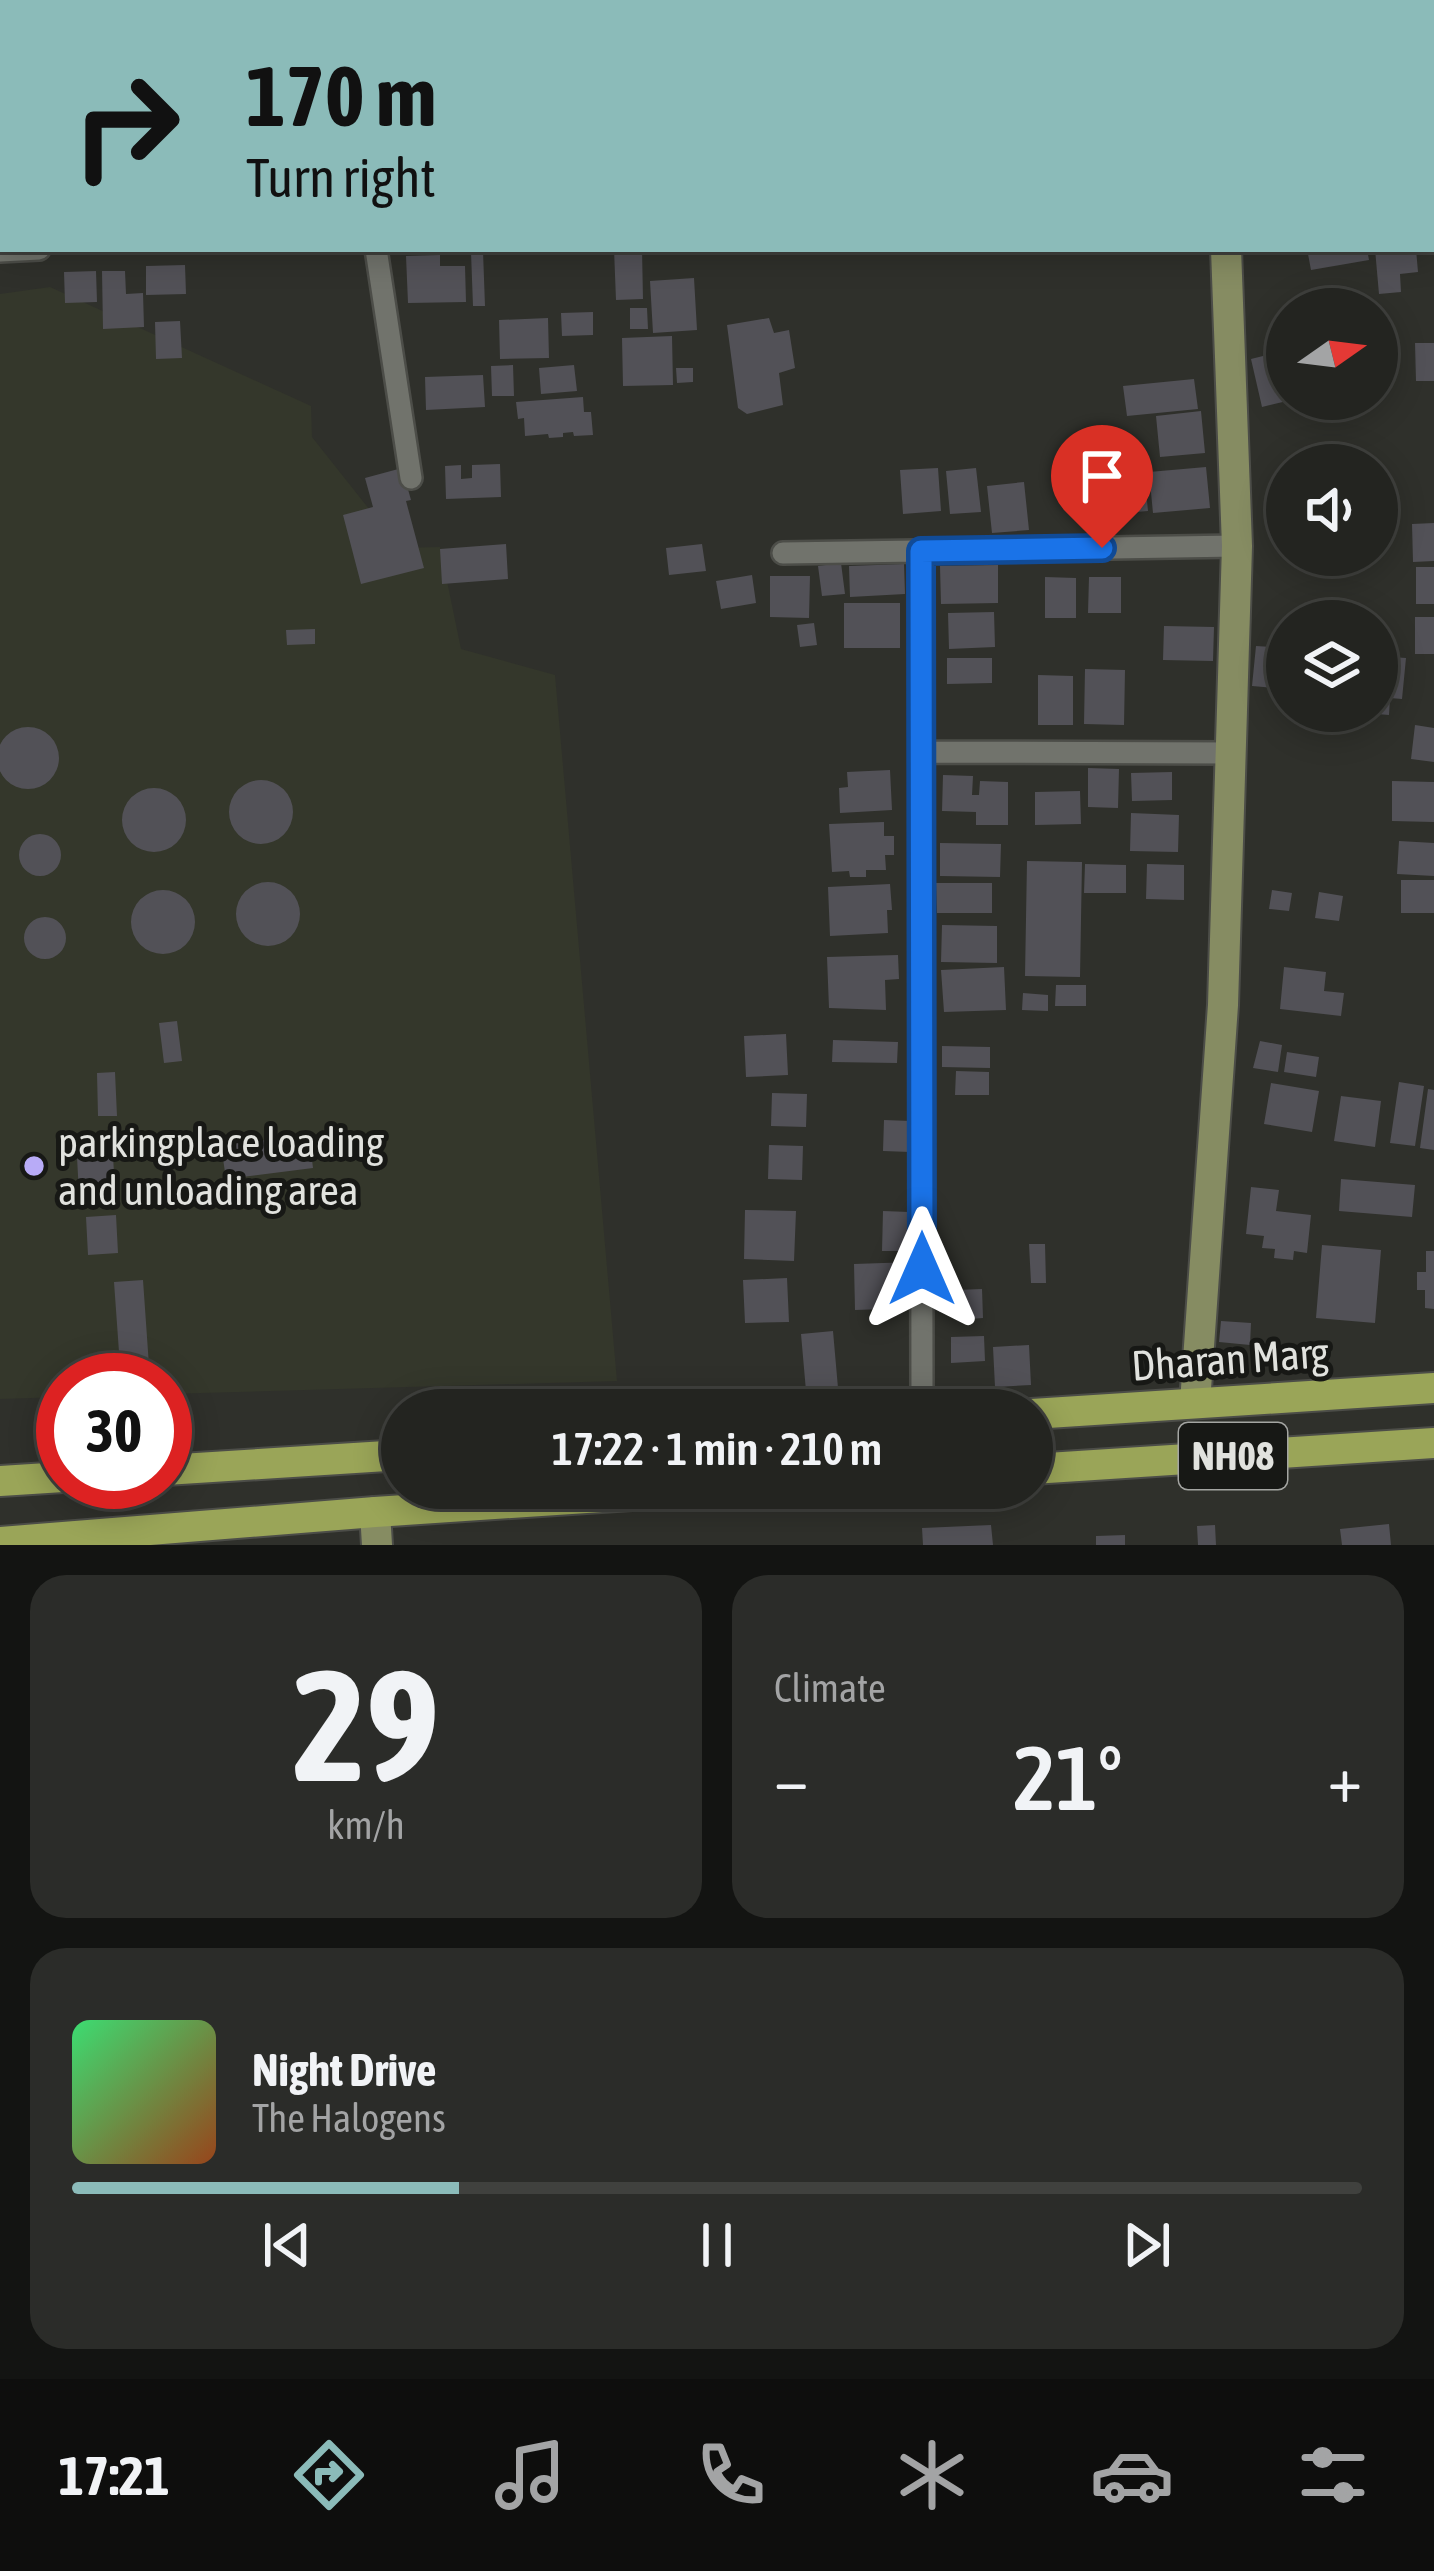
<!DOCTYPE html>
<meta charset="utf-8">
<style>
body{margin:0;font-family:"Asap Condensed",sans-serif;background:#2b2c29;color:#f1f3f6;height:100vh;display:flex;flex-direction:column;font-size:45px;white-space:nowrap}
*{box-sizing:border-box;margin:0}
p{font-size:39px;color:#a3a4a5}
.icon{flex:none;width:66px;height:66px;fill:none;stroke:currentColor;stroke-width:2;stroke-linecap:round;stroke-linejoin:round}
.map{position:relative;height:1545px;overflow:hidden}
.drawer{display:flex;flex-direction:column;gap:30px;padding:30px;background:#131412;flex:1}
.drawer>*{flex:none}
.top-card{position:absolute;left:0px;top:0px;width:1434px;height:252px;box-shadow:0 6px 30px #0003,0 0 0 3px #40413e;background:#8bbbb9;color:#111;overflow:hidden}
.needle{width:78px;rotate:76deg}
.buttons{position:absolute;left:1266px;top:288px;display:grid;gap:24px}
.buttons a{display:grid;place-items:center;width:132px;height:132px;border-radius:50%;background:#232420;box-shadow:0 6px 30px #0003,0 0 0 3px #40413e;font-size:60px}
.speed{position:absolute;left:36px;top:1353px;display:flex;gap:24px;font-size:60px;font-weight:700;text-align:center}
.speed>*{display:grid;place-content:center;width:156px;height:156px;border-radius:50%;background:#232420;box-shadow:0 6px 30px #0003,0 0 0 3px #40413e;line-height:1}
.speed .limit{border:18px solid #d22;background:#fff;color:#111}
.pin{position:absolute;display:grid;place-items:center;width:102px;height:102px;color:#fff;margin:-123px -51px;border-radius:50% 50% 50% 0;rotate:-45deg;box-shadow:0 0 12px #0007}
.pin .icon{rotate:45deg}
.me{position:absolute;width:132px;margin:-66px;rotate:0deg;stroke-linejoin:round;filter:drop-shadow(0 0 9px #0008)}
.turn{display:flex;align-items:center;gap:42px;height:252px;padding:0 48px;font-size:54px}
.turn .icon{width:156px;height:156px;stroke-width:2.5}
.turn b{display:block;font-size:84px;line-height:102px}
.big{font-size:90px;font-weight:600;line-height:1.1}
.drawer .card{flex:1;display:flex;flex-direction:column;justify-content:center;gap:18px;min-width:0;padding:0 42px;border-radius:36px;background:#2b2c29}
.drawer .dial{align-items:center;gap:0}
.dial b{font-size:156px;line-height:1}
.song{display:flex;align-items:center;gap:36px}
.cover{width:144px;height:144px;border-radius:18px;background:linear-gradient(135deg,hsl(140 70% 55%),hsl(20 70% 35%))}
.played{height:12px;border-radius:6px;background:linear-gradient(90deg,#8bbbb9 30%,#40413e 30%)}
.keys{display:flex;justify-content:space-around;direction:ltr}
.heat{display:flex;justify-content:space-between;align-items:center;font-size:66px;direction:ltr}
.drawer .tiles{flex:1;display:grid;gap:30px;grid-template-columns:1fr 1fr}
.card:last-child{grid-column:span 2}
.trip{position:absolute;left:381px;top:1389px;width:672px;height:120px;border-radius:60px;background:#232420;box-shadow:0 6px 30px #0003,0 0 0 3px #40413e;font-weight:600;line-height:120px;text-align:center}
.tabs{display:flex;height:192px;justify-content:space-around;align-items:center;background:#0e0e0d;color:#a3a4a5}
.tabs .icon{width:84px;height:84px}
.tabs .current{color:#8bbbb9}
.tabs b{font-size:54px;color:#f1f3f6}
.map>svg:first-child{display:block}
</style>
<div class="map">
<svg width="1434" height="1545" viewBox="0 0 1434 1545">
<rect width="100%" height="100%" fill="#2f302b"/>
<!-- built -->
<path fill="#34372b" d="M50,287L311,406L312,437L400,548L440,547L461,649L555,675L617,1381L165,1394V1380H63V1397L0,1399V294Z"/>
<!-- building -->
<path fill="#525157" d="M614,249H642L643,299L616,300Z
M1338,249H1367L1369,260L1311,270L1308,254Z
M1375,249H1416L1418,272L1400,274L1401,292L1379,294Z
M483,251L485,306H473L471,252Z
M440,255V266H465L466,302L408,303L406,256Z
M185,265L186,294L146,295V266Z
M96,271L97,302L65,303L64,272Z
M102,271H125L126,294L143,293L144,327L103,329Z
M694,278L697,330L653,333L650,281Z
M630,308H647L648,329H630Z
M593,312V335L562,336L561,313Z
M548,318L549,358L500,359L499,320Z
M769,318L774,333L789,330L795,368L779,373L783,405L747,414L738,408L727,325Z
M180,321L182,358L156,359L155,322Z
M672,336L673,385L623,386L622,338Z
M1415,343H1434V381H1416Z
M1287,350V401L1262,407L1251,359Z
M513,365L514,396H492L491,366Z
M574,365L577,391L541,394L539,368Z
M676,368H693V382L677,383Z
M483,375L485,407L426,410L425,377Z
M1194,379L1198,409L1127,416L1123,386Z
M583,397L584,412H591L593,435L574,436L573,432L563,433V437L549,438L548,434L525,436L524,418L518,419L516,402Z
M1201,411L1205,453L1160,457L1156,416Z
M1143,459L1148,511L1113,514L1108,462Z
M500,464L501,497L446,499L445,466L461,465V479L472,478V465Z
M1206,467L1210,508L1153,513L1149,472Z
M402,468L411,500L406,501L424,568L361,584L343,515L373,507L365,478Z
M938,468L941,511L903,514L900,470Z
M976,468L981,512L950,514L946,471Z
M1024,482L1029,530L992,533L987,486Z
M1434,523V561L1413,562L1412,524Z
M506,544L508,579L442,584L440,549Z
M702,544L706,571L669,575L666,548Z
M841,563L845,594L822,596L818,566Z
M904,564L905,594L850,597L849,566Z
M998,565V603L941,604L940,566Z
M1416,567H1434V604H1416Z
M752,575L756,603L721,609L716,581Z
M770,576H810L809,618L770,617Z
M1045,577L1076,578V618H1045Z
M1089,577H1121V613H1088Z
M844,603H900V648H844Z
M994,612L995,647L949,649L948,613Z
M1415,617H1434V654H1415Z
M814,623L817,645L800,647L797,625Z
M1164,626L1214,627L1213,661L1163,660Z
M315,629V644L287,645L286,630Z
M1256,646L1287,648V689L1252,686Z
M1377,656L1406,658L1402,699L1390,698L1389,715L1377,714Z
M947,658H992V683L947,684Z
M1085,669L1125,670L1124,725L1084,724Z
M1038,675L1073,676V725H1038Z
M1415,725L1434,728V762L1411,759Z
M-3 758a31 31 0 1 1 62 0a31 31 0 1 1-62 0Z
M1088,768L1119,769L1118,808L1088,807Z
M890,770L892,810L840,813L839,788L848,787L847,772Z
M1172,772V800L1132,801L1131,773Z
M943,775L973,776L972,795H979L980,781L1008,782V825H976V812L942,811Z
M229 812a32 32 0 1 1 64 0a32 32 0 1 1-64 0Z
M1392,781L1434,782V822L1392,821Z
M122 820a32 32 0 1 1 64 0a32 32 0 1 1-64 0Z
M1080,791L1081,824L1035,825V792Z
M1131,813L1179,815L1178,852L1130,851Z
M884,822V836H894V855H885L886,870H866V877H850L849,871L832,872L829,824Z
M19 855a21 21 0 1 1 42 0a21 21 0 1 1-42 0Z
M1399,841L1434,843V876L1397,874Z
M940,843L1001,844L1000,877L940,876Z
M1027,861L1082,862L1080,977L1025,976Z
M1085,864L1126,865V893H1084Z
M1147,864L1184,865V900L1146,899Z
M1401,880H1434V913H1401Z
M236 914a32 32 0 1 1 64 0a32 32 0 1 1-64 0Z
M936,883H992V913H937Z
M890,884L892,910H887L888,933L830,936L828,887Z
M1272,890L1292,893L1289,911L1269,909Z
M131 922a32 32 0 1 1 64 0a32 32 0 1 1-64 0Z
M1319,892L1343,896L1339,921L1315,918Z
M24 938a21 21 0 1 1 42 0a21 21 0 1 1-42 0Z
M942,925L997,926V963L941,962Z
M898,955L899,979L885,980L886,1010L829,1008L827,957Z
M1004,967L1006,1010L944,1012L941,970Z
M1284,967L1326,972L1324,991L1344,993L1341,1016L1280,1009Z
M1056,985H1086V1006H1055Z
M1023,993L1048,995V1011L1022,1010Z
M177,1021L182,1061L164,1063L159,1023Z
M786,1034L788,1075L746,1077L744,1036Z
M833,1040L898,1042L897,1063L832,1062Z
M1260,1041L1282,1045L1278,1072L1253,1068Z
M942,1046L990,1047V1068L942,1067Z
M1287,1052L1319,1057L1316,1077L1284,1072Z
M956,1071L989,1072V1095H955Z
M115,1072L117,1116H98L97,1073Z
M1399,1082L1424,1086L1415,1146L1390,1143Z
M1271,1083L1319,1091L1312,1132L1264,1124Z
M1428,1089L1434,1090V1150L1420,1148Z
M772,1093L807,1094L806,1127L771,1126Z
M1341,1096L1381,1101L1375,1147L1334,1141Z
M884,1120L911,1121L910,1152L883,1151Z
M278,1134L279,1139L309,1135L313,1168L226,1179L221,1145L267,1140L266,1135Z
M769,1145L803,1146L802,1180L768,1179Z
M113,1155L115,1192L79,1194L77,1157Z
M1341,1179L1415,1185L1412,1217L1339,1211Z
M1251,1187L1279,1190L1276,1211L1311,1215L1307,1253L1294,1251L1293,1260L1274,1258L1275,1249L1262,1248L1264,1236L1246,1234Z
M745,1210L796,1211L794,1261L744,1259Z
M883,1211L909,1212L907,1251H882Z
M116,1215L118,1253L88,1255L86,1217Z
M1029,1244H1045L1046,1283H1031Z
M1322,1245L1381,1250L1375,1323L1316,1318Z
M1426,1251H1434V1309L1425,1308V1290H1417V1272H1426Z
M913,1262L915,1308L855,1310L854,1264Z
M952,1269L954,1312H939L937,1270Z
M787,1278L789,1322L745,1323L743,1280Z
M143,1280L150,1380H95L93,1354L119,1352L114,1282Z
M982,1289L983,1318L956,1320L954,1290Z
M1221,1321L1251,1323L1250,1345L1219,1342Z
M833,1331L838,1388L806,1391L801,1334Z
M984,1336L985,1361L951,1363V1337Z
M1029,1345L1031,1385L995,1387L993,1347Z
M1389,1524L1391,1545H1342L1340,1529Z
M991,1525L993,1545H923L922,1528Z
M1215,1525L1216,1545H1198L1197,1526Z
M1125,1535V1545H1096V1536Z"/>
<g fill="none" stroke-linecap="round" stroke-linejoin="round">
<defs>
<path id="street" d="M343,0V3
M0,8L3,75
M376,249L411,478
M0,251L39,249
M921,551L922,1410
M783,553L1237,546
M922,752L1231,753"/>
<path id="secondary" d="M1213,0V3
M1195,1403L1223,1005L1237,546L1226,249
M375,1512L377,1545"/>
<path id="primary" d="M1032,1414L1434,1388
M1032,1469L1434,1443
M165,1470L402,1455
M0,1481L63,1477
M0,1542L375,1512L737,1488"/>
</defs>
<!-- street casing -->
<use href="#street" stroke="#4c4d48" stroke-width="26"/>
<!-- secondary casing -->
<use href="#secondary" stroke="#4c4d48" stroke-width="34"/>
<!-- primary casing -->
<use href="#primary" stroke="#4c4d48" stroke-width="34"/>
<!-- path -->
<path stroke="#8e8f8a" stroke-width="4.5" stroke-dasharray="9 6" stroke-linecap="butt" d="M790,0L791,3
M953,0V3"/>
<!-- street -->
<use href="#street" stroke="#71736c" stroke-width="21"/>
<!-- secondary -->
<use href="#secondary" stroke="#868c62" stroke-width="30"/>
<!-- primary -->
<use href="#primary" stroke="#9aa558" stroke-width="30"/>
</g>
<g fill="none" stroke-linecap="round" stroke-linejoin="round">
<defs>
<path id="route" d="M922,1269L921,551L1102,548"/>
</defs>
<!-- route casing -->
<use href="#route" stroke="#114b97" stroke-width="30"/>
<!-- route -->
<use href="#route" stroke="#1a73e8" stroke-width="21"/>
</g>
<!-- markers -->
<circle fill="#b8abf7" stroke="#171815" stroke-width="4.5" cx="34" cy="1166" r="12"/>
<g text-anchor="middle" stroke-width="10" stroke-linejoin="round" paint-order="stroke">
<!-- shield labels -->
<rect fill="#171815" stroke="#a4a5a2" stroke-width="3" x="1179" y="1423" width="108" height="66" rx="9"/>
<g font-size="39" font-weight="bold" fill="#e1e2de">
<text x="1233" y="1470">NH08</text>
</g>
<!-- poi labels -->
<g font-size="42" fill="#e1e2de" stroke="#171815" text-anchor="start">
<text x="58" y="1157">parkingplace loading<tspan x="58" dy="48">and unloading area</tspan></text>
</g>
<!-- street labels -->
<g font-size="42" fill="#e1e2de" stroke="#171815">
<text transform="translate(1230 1359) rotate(-4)" y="15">Dharan Marg</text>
</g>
</g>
</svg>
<div class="buttons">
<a><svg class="needle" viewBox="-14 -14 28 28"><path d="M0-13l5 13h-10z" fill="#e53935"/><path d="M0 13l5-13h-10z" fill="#a3a4a5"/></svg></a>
<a><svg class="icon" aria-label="sound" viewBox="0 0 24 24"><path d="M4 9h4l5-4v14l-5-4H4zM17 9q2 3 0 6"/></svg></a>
<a><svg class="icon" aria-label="layers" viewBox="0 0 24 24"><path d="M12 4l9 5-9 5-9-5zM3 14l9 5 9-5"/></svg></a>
</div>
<div class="speed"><div class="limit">30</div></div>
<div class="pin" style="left:1102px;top:548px;background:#d93025"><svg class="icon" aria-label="arrive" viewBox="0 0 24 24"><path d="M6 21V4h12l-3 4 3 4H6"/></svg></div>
<svg class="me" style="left:922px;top:1269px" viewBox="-20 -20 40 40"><path d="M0-17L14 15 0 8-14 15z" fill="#1a73e8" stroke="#fff" stroke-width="4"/></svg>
<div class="trip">17:22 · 1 min · 210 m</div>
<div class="top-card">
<div class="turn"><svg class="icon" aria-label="right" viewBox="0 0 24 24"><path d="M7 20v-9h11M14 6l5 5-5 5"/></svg><div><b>170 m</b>Turn right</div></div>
</div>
</div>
<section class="drawer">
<div class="tiles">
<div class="card dial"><b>29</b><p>km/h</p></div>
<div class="card"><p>Climate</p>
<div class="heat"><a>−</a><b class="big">21°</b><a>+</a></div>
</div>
<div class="card">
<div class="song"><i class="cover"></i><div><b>Night Drive</b><p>The Halogens</p></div></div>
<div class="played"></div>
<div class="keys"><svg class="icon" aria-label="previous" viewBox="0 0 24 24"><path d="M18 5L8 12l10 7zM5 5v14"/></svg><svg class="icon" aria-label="pause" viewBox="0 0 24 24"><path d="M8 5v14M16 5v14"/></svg><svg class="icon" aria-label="next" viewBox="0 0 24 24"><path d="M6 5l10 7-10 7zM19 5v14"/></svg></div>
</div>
</div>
</section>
<nav class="tabs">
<b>17:21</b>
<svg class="icon current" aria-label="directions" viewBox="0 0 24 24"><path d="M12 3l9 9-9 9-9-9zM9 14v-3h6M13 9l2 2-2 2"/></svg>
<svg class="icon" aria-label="music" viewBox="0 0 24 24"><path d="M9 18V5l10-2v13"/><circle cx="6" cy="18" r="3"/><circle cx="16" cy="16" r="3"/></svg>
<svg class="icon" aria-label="phone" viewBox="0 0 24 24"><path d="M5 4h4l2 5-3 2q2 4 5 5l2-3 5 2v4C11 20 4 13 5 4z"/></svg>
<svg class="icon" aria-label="climate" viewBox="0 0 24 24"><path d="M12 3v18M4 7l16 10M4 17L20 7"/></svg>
<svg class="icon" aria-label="car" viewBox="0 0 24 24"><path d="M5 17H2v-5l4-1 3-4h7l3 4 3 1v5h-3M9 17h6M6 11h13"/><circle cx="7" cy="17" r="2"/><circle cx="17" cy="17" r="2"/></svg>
<svg class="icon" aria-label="filters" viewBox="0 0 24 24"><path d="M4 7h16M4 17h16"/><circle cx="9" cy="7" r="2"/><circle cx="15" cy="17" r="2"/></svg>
</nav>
